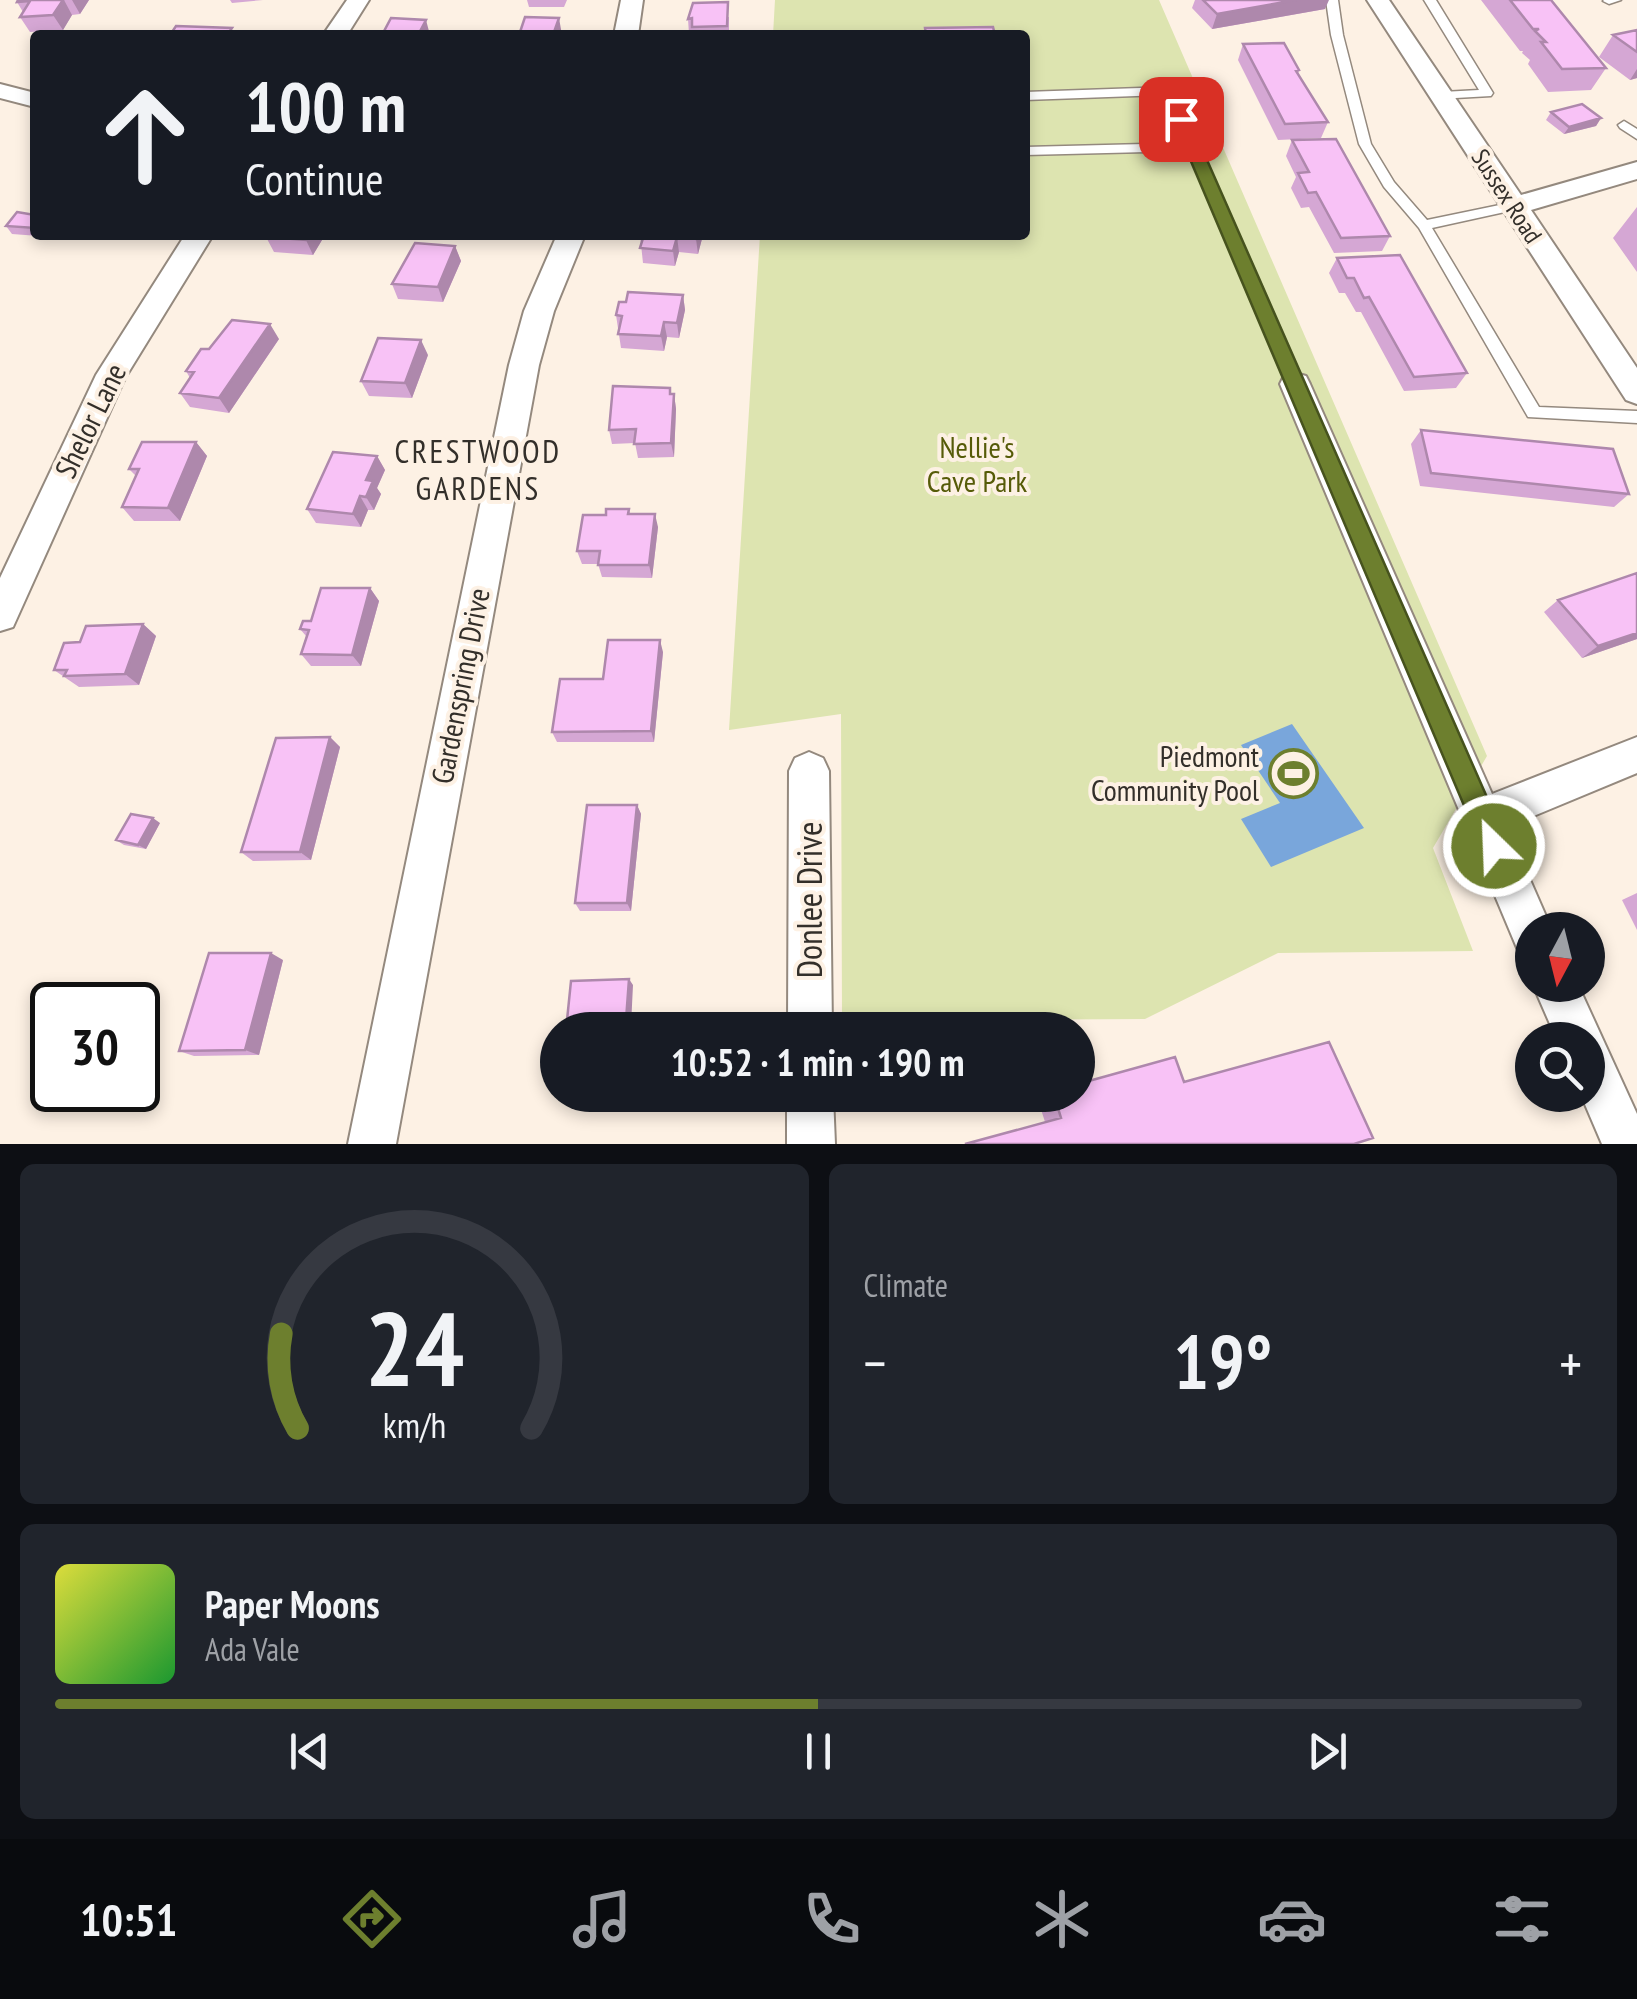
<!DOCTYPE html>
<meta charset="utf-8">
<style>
body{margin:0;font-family:"PT Sans Narrow",sans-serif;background:#20242c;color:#f1f3f6;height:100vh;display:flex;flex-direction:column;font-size:38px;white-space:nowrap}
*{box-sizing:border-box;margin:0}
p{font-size:32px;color:#9ea1a6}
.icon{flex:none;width:55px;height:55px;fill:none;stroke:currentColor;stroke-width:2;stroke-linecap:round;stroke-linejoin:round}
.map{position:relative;height:1144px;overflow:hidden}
.sheet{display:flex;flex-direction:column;gap:20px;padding:20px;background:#0d0f14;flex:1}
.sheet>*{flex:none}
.hud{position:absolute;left:30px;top:30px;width:1000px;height:210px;border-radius:10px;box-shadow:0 5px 15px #0003;background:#171b24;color:#f1f3f6;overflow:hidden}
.needle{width:65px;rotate:187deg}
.controls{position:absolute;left:1515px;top:912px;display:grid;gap:20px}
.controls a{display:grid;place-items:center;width:90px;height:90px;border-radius:50%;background:#171b24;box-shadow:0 5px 15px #0003;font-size:50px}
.speed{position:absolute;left:30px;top:982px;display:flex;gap:20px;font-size:50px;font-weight:700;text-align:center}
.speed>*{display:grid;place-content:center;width:130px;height:130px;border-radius:50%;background:#171b24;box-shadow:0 5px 15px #0003;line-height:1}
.speed .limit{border:5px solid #111;border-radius:15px;background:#fff;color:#111}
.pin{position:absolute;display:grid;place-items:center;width:85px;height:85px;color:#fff;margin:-42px;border-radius:20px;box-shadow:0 5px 15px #0006}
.me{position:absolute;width:110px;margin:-55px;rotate:336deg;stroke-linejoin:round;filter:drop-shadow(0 0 8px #0008)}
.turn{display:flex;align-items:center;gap:35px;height:210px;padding:0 50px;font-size:45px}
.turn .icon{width:130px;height:130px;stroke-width:2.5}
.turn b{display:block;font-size:70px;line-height:85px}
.big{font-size:75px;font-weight:700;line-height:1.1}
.sheet .card{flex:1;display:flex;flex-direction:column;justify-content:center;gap:15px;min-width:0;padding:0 35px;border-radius:15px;background:#20242c}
.sheet .dial{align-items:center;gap:0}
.dial svg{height:260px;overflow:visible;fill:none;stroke:#363941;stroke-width:7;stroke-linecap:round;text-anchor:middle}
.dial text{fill:#f1f3f6;stroke:none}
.song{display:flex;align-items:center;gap:30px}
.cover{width:120px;height:120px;border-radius:15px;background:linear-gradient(135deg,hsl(60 70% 55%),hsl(130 70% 35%))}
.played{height:10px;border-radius:5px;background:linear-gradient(90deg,#6d7f2e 50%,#363941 50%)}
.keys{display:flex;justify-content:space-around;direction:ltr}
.heat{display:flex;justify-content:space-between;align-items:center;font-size:55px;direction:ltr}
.sheet .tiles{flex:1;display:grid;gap:20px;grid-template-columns:1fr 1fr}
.card:last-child{grid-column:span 2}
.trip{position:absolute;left:540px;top:1012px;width:555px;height:100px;border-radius:50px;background:#171b24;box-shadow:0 5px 15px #0003;font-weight:700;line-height:100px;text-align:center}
.tabs{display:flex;height:160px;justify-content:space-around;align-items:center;background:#090b0e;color:#9ea1a6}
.tabs .icon{width:70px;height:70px}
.tabs .on{color:#6d7f2e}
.tabs b{font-size:45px;color:#f1f3f6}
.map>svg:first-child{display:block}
</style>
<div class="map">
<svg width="1637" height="1144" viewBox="0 0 1637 1144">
<rect width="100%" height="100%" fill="#fdf1e4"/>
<!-- green -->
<path fill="#dde4b0" d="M775,0H1159L1487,756L1433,848L1473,951L1278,953L1145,1019L842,1021L841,714L729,730L760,235H1025V35H773Z"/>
<!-- water -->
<path fill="#79a6db" d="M1292,724L1364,828L1271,867L1241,819L1280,803L1241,745Z"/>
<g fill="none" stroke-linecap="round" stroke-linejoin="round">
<defs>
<path id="lane" d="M1326,0H1338L1343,35L1371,144L1394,182L1427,220L1514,202L1521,206L1514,210L1432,228L1539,407L1637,411V423L1528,417L1419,228L1384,187L1359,144L1331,35Z
M1424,0H1436L1493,93L1491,96L1438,99V93L1442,92L1479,90Z
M1621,0L1609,4L1603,1L1604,0Z
M1169,87L1175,91L1303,384L1300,388L1295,390L1287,384L1188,151L1025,155V147L1185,143L1164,95L1025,100V92Z
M1624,121L1637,129V139L1620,128L1618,125Z"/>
<path id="street" d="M347,0H369L347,35H323Z
M621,0H643L638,35H614Z
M1367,0H1389L1521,195L1637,162V179L1531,210L1637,368V404L1626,400Z
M0,84L35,93V107L0,98Z
M185,235H213L125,378L13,627L0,631V578L96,375Z
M557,235H585L554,311L539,365L396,1144H348L509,365L524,311Z
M1295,373L1306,376L1310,384L1492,794L1637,737V773L1507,827L1552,930H1532V954L1517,948L1280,384L1284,376Z
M809,752L823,758L829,771L832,1030H788L789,771L795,758Z
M1533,985H1578L1637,1114V1144H1602L1581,1095H1588V1040H1557Z
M787,1095H833L835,1144H787Z"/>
</defs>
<!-- lane casing -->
<use href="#lane" stroke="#94897e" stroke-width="3"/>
<!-- street casing -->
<use href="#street" stroke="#94897e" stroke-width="4"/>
<!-- lane -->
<use href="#lane" fill="#fff" fill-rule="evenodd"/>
<!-- street -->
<use href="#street" fill="#fff" fill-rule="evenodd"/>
</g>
<!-- wall -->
<path fill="#d5a7d4" d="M18,0H89L80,14L72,15L63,30L30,32L20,17L23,12L17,2Z
M230,0H263L232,3Z
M527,0H567L564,7H529Z
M1195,0H1203L1325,9L1212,29L1192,8Z
M1481,0H1551L1606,68L1591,90L1548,92L1528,64L1530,60L1522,53L1523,51H1520Z
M729,17V35L689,34L688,19Z
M1637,30V78L1630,80L1599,57L1613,35Z
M1243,44L1299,70L1298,74L1328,122L1321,138L1278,140L1238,60Z
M1551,112L1601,118L1596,126L1564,134L1546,120Z
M1292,140L1390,236L1382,251L1334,253L1309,207L1301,208L1291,188L1296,177L1286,156Z
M1637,207V272L1613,238Z
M35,215V235H53L52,237L12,234L6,226Z
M325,235L313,255L274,252L266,237Z
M640,235H703L698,254L679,252L675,266L643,263Z
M455,246L461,261L443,302L398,299L392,284Z
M1337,258L1467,373L1456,388L1404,391L1361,312H1356L1345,293H1339L1329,273Z
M683,295L685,310L679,338L667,337L664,351L621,348L616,315L626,302Z
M279,339L229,413L190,407L180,393L190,378L186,371L209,349Z
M428,355L412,398L369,396L361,381Z
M671,394H674L676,409L674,457L638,458L635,443L612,444L609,430Z
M1421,430L1629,494L1614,507L1420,486L1411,444Z
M196,442L207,456L180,521H134L122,507L136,476L129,469Z
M377,456L385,470L377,488L381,494L374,510H368L361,527L316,523L307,509Z
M629,509L630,514L658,527L652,578L602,577L598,564H582L577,551L606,515Z
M370,588L379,601L361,666H311L301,654L306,636L300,629L311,621Z
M1558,600L1637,639L1582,658L1544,612Z
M143,624L156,636L139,685L79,687L54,670L80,642Z
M663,652L654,742H557L552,732L603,679Z
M330,737L340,747L311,860L253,861L241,852Z
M637,805L641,814L631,911H580L575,903Z
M160,823L146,849L124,845L116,840Z
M1637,893V930L1622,900Z
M283,960L259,1055L194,1056L179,1051Z
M1184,1082L1045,1122L1038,1100L1046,1095H1078Z"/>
<!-- shaded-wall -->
<path fill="#ae88ac" d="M64,0L72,15L63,30L53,15Z
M72,0H89L80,14Z
M1296,0H1329L1325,9L1212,29L1217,14Z
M559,18L562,35H553Z
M426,20L430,35H418Z
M1637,69V78L1630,80Z
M1601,118L1596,126L1564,134L1569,127Z
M309,235H325L313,255L306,240Z
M697,235H703L698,254L696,239Z
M677,237L679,252L675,266L673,251Z
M455,246L461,261L443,302L438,287Z
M683,295L685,310L679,338L677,323Z
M664,322L667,337L664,351L661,336Z
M270,324L279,339L229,413L219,398Z
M421,340L428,355L412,398L405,383Z
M674,394L676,409L674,457L671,443Z
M196,442L207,456L180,521L168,508Z
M377,456L385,470L377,488L381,494L374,510L366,497V480Z
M360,496L368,510L361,527L353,514Z
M655,514L658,527L652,578L649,565Z
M370,588L379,601L361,666L352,655Z
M143,624L156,636L139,685L125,674Z
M1637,633V639L1582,658L1598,646Z
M660,640L663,652L654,742L651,731Z
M330,737L340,747L311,860L300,852Z
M637,805L641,814L631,911L627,903Z
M153,818L160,823L146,849L138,845Z
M271,953L283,960L259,1055L245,1050Z
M629,979L633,985L631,1026L626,1020Z"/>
<!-- building -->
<path fill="#f8c2f6" stroke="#ae88ac" stroke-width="2.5" d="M18,0H63L53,15L20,17L30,1L17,2Z
M1203,0H1296L1217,14Z
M1510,0H1551L1606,68L1562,69L1541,42H1546L1535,31L1539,29H1533Z
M728,2L727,26L692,27V18L688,19L693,3Z
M525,17L559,18L553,35H519Z
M391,18L426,20L418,35H382Z
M176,26L232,28L227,35H170Z
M993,27L995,35H926L925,28Z
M1637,30V52L1613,35Z
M1284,43L1299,70L1296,71L1328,122L1285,124L1243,44Z
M1582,104L1601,118L1569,127L1551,112Z
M1336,139L1390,236L1341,238L1316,192L1308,193L1298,173L1309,172L1292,140Z
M17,212L35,215V228L6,226Z
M267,235H309L306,240L266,237Z
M644,235H697L696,239L677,237L673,251L640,248Z
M415,243L455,246L438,287L392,284Z
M1400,255L1467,373L1414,377L1369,297L1364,298L1354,278H1347L1337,258Z
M628,292L683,295L677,323L664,322L661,336L618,334L622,316L616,315L619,302H626Z
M232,320L270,324L219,398L180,393L194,372L186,371L201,349H209Z
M378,338L421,340L405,383L361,381Z
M613,386L670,388V394H674L671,443L634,444L636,429L609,430Z
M1421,430L1613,449L1629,494L1431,473Z
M142,442H196L168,508L122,507L139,469H129Z
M333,452L377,456L366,480L373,481L366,497L360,496L353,514L307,509Z
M606,509H629L628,514H655L649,565H598L600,551H577L583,515H606Z
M1637,573V633L1598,646L1558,600Z
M321,588H370L352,655L301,654L309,630L300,629L303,621H311Z
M143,624L125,674L64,676L67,670H54L64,643L80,642L86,626Z
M608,640H660L651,731L552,732L560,679H603Z
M330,737L300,852H241L276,738Z
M587,805H637L627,903H575Z
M131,814L153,818L138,845L116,840Z
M209,953H271L245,1050L179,1051Z
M629,979L626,1020L657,1019V1030H566L571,981Z
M1329,1042L1373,1138L1354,1144H965L1061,1118L1054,1095H1078V1084L1175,1057L1184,1082Z
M558,1047V1078H555Z"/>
<!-- route -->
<path fill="#6d7f2e" stroke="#47531e" stroke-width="2.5" d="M1181,114L1189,119L1504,836L1508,846L1504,855L1494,859L1485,855L1173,119Z"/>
<!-- icons -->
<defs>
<symbol id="stadium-ring" viewBox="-11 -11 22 22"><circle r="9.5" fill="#fdf1e4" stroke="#6d7f2e" stroke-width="1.5"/><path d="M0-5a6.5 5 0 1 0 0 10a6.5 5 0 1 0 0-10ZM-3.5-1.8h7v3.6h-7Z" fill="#6d7f2e"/></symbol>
</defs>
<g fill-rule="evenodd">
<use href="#stadium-ring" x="1266" y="746" width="55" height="55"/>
</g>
<g text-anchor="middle" stroke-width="8" stroke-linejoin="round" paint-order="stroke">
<!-- far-street labels -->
<g font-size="25" fill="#332f2a" stroke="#fdf1e4">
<text transform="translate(1507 196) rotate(57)" y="9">Sussex Road</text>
</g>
<!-- street labels -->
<g font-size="30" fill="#332f2a" stroke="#fdf1e4">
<text transform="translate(91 421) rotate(-64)" y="10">Shelor Lane</text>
<text transform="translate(461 686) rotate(-79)" y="10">Gardenspring Drive</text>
</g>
<!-- park labels -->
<g font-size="30" fill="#565b08" stroke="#fdf1e4">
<text x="977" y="458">Nellie's<tspan x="977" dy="34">Cave Park</tspan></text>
</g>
<!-- poi labels -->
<g font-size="30" fill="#332f2a" stroke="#fdf1e4" text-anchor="end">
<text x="1259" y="767">Piedmont<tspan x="1259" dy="34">Community Pool</tspan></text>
</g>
<!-- neighbourhood labels -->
<g font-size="32" letter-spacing="2.5" fill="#332f2a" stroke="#fdf1e4">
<text x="478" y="463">CRESTWOOD<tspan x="478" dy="37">GARDENS</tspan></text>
</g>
<!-- near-street labels -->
<g font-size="35" fill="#332f2a" stroke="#fdf1e4">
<text transform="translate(810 900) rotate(-90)" y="12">Donlee Drive</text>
</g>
</g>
</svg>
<div class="controls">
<a><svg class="needle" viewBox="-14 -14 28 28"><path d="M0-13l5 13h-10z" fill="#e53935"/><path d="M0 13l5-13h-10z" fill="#9ea1a6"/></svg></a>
<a><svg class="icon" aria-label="search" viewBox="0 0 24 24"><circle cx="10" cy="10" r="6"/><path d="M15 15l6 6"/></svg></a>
</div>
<div class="speed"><div class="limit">30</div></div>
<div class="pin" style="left:1181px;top:119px;background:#d93025"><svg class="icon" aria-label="arrive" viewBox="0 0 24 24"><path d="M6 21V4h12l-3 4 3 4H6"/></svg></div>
<svg class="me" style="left:1494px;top:846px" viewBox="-20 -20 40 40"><circle r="17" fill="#6d7f2e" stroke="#fff" stroke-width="3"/><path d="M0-11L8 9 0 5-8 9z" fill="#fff"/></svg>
<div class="trip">10:52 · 1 min · 190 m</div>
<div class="hud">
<div class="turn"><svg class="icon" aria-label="ahead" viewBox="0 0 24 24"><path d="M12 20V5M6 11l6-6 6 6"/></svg><div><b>100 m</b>Continue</div></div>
</div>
</div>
<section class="sheet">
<div class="tiles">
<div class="card dial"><svg viewBox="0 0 100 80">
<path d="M14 69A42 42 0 1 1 86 69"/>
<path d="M14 69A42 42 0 0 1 9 40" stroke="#6d7f2e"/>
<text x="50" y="56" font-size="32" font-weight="700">24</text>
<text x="50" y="72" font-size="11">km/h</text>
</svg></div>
<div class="card"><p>Climate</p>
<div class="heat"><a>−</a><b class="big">19°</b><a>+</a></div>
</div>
<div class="card">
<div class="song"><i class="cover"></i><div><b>Paper Moons</b><p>Ada Vale</p></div></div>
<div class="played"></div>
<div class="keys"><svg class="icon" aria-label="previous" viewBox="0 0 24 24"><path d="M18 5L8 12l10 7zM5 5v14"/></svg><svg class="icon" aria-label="pause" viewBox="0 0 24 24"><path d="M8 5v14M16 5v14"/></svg><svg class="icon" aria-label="next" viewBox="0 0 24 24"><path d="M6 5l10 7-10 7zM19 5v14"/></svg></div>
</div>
</div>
</section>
<nav class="tabs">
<b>10:51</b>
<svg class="icon on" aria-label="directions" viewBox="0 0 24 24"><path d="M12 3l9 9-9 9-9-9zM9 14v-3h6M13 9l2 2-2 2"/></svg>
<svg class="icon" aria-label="music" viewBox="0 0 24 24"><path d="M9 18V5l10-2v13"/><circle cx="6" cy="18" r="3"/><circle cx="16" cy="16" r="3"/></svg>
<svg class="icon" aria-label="phone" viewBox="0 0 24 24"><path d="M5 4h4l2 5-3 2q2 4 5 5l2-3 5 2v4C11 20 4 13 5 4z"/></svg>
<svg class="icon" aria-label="climate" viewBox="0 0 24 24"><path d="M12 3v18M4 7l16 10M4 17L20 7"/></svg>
<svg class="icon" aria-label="car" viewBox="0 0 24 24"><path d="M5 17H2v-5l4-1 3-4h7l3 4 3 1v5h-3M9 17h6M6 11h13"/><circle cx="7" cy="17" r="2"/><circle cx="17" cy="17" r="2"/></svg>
<svg class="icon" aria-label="filters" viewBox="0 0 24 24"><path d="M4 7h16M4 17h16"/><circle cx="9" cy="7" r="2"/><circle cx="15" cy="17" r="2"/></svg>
</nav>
